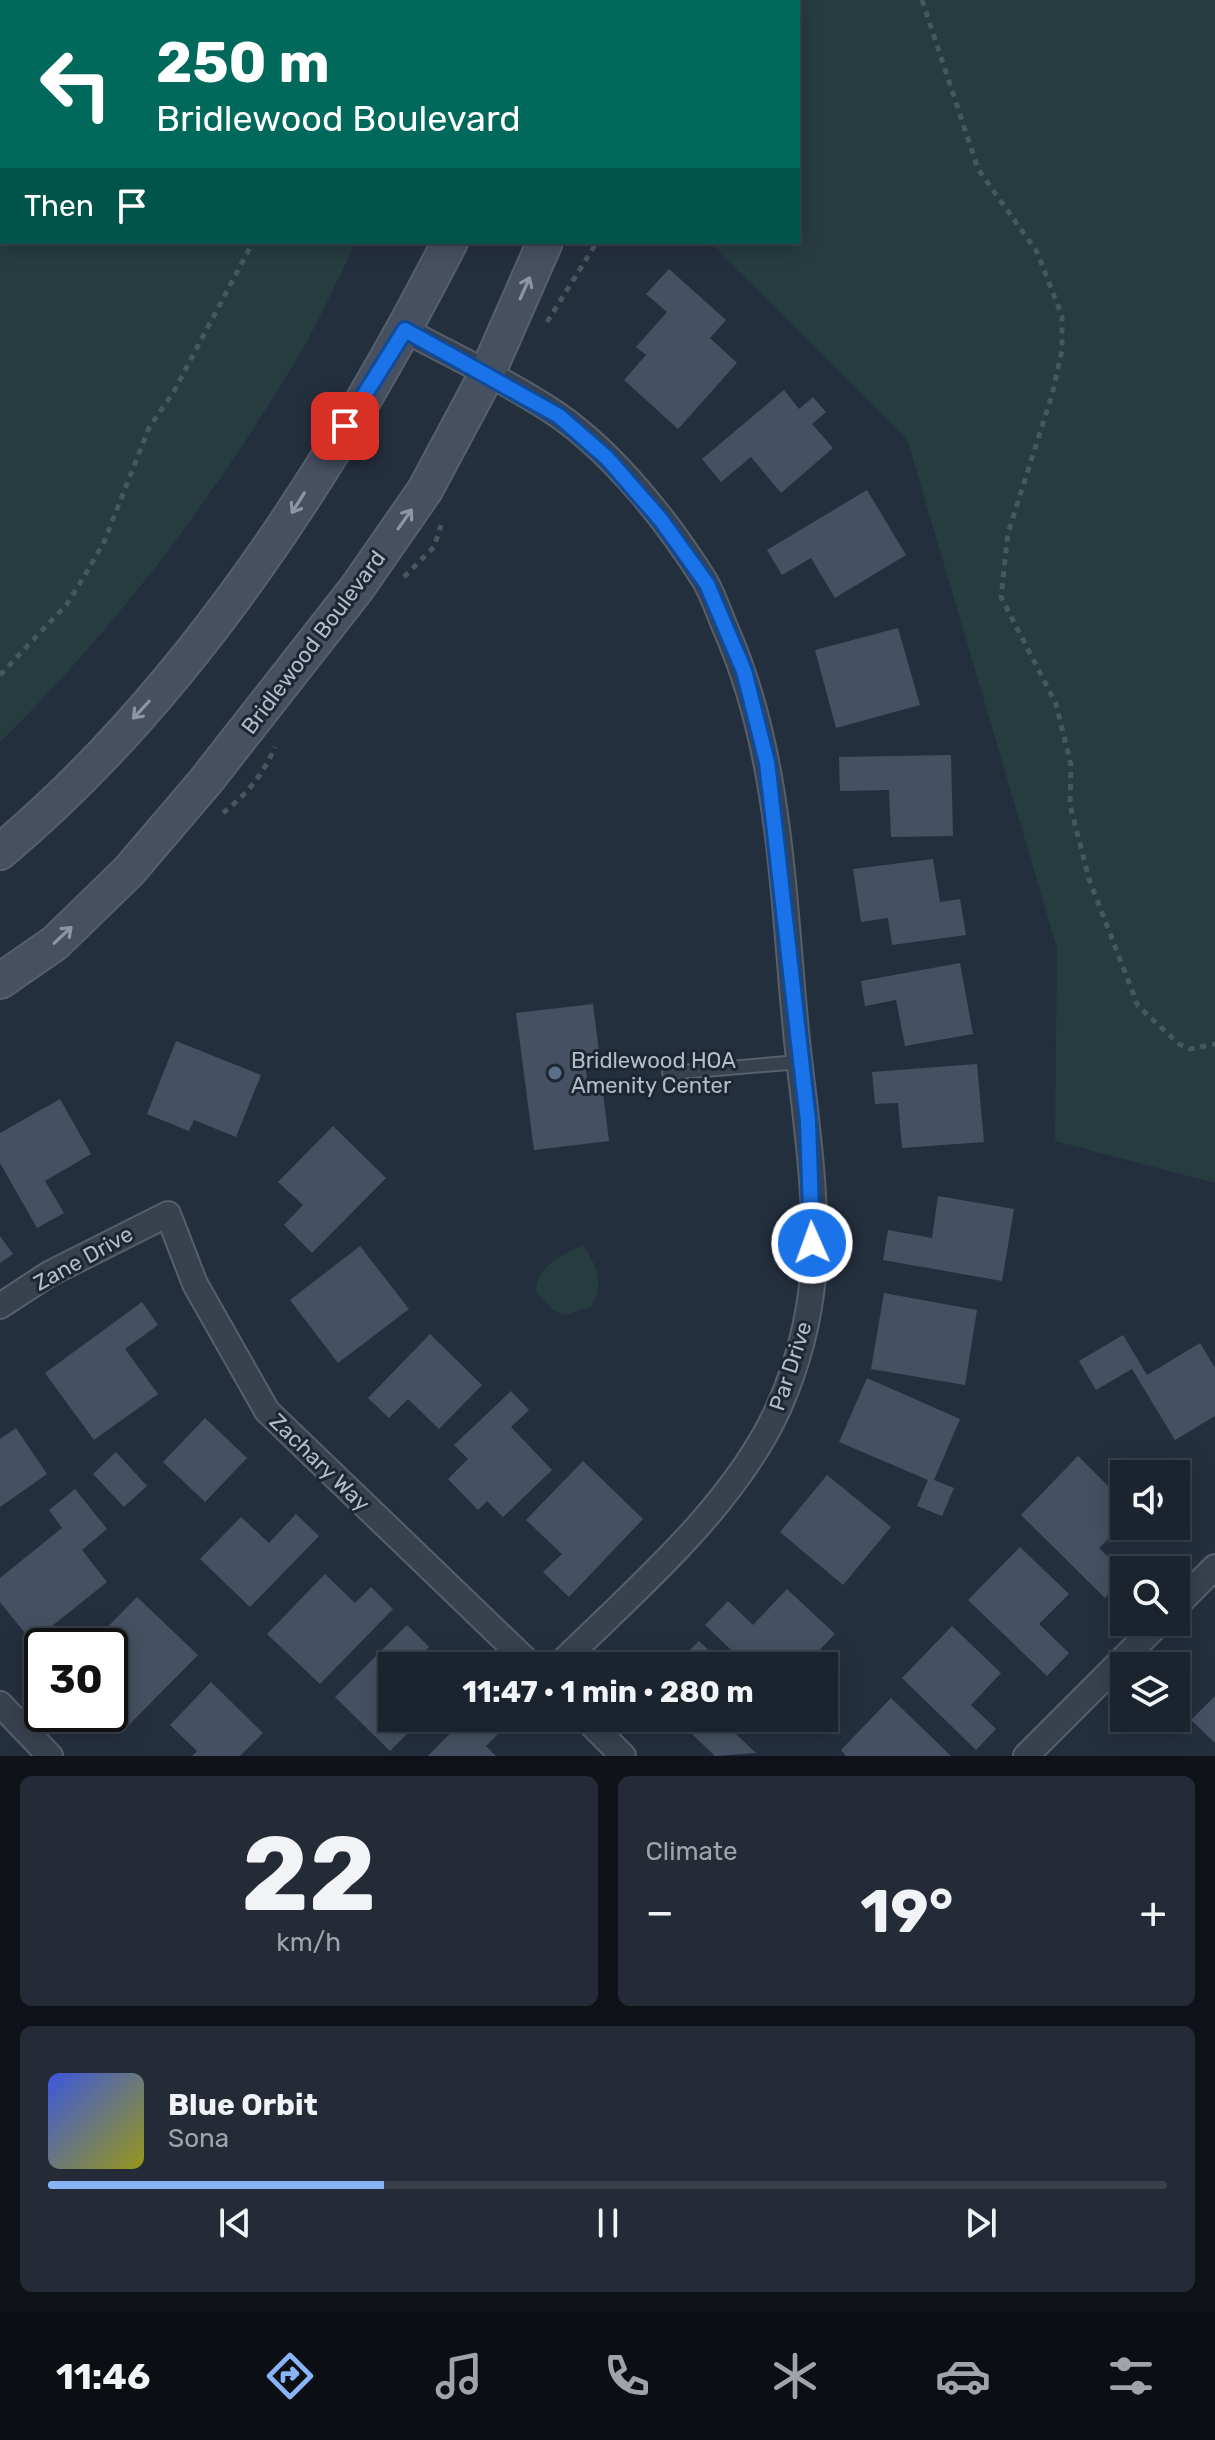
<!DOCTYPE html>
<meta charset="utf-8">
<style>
body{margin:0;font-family:Rubik,sans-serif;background:#242b36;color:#f1f3f6;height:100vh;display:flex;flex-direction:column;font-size:30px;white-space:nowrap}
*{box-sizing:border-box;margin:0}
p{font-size:26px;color:#a0a4aa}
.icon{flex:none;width:44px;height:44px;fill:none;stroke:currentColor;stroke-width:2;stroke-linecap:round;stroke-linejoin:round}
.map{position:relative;height:1756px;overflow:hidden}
.drawer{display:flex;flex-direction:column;gap:20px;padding:20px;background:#0f1319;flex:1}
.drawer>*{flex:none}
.hud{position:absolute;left:0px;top:0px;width:800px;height:244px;box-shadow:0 4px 20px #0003,0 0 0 2px #39404a;background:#00695c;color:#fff;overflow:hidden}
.tools{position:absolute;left:1110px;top:1460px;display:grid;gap:16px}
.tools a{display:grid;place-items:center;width:80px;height:80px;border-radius:0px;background:#1b232e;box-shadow:0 4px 20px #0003,0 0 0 2px #39404a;font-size:40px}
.speed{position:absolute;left:24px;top:1628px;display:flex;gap:16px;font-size:40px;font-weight:700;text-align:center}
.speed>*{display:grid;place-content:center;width:104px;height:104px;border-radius:50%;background:#1b232e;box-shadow:0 4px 20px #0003,0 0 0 2px #39404a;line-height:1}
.speed .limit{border:4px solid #111;border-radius:12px;background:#fff;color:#111}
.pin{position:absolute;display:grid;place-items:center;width:68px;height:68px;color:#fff;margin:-34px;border-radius:16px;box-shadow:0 4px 12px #0006}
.me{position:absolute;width:88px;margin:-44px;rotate:358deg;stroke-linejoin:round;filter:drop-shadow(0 0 6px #0008)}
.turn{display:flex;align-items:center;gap:28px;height:168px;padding:0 24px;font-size:36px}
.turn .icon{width:104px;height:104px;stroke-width:2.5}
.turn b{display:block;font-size:56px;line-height:68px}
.then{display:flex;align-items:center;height:76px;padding:0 24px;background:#0003;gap:16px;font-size:30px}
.big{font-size:60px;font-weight:700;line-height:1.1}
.drawer .card{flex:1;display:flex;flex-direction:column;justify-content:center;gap:12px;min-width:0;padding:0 28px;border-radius:12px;background:#242b36}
.drawer .dial{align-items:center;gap:0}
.dial b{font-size:104px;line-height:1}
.song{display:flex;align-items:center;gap:24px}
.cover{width:96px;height:96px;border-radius:12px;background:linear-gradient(135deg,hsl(230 70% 55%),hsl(60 70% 35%))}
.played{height:8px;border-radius:4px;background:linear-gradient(90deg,#8ab4f8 30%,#39404a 30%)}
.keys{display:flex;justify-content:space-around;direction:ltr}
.heat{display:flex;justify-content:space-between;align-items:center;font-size:44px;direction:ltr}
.drawer .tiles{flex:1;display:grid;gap:20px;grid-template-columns:1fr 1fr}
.card:last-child{grid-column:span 2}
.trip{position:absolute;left:378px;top:1652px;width:460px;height:80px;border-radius:0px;background:#1b232e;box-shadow:0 4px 20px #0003,0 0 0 2px #39404a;font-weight:700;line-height:80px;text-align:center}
.tab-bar{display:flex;height:128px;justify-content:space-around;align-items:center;background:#0b0e12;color:#a0a4aa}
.tab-bar .icon{width:56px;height:56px}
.tab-bar .selected{color:#8ab4f8}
.tab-bar b{font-size:36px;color:#f1f3f6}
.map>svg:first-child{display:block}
</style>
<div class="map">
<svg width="1215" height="1756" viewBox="0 0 1215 1756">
<rect width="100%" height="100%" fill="#242f3e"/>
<!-- green -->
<path fill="#263c3f" d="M0,0H1215V1183L1055,1141L1057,948L907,439L709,242H798V2H2V242H356C337,280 320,320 298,357C214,497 117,628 0,742Z
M582,1245C596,1261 606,1288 590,1307L565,1315L553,1310L536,1291C537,1265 561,1256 582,1245Z"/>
<!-- building -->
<path fill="#455162" d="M669,269L726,320L710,338L737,363L678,429L624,380L646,355L636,347L667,312L646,294Z
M784,390L799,409L813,397L826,412L812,424L833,448L781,493L751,457L721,482L702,459Z
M867,490L906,555L835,598L811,558L782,575L767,550Z
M898,628L920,705L836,728L815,650Z
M951,755L953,836L891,837L889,790L840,791L839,757Z
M933,859L940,902L960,899L966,935L892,945L888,918L861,922L853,869Z
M960,963L973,1034L905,1046L896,1000L865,1006L861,981Z
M593,1004L600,1060L585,1061L588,1087L602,1085L609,1141L534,1150L516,1013Z
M176,1041L261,1075L236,1137L194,1120L189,1131L147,1114Z
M977,1064L984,1142L902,1148L898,1103L875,1104L872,1072Z
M60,1099L91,1154L45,1181L64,1213L37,1228L0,1163V1133Z
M333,1126L386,1178L312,1253L284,1225L303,1205L278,1182Z
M938,1196L1014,1209L1002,1281L883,1260L888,1230L932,1238Z
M0,1236L13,1254L0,1263Z
M360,1246L409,1309L338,1363L290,1300Z
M884,1293L977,1310L965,1385L871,1369Z
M142,1302L158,1325L125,1349L158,1394L94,1440L45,1373Z
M430,1334L482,1385L439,1429L408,1399L389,1418L368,1398Z
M1123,1335L1147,1375L1200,1343L1215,1368V1416L1175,1440L1132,1369L1096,1390L1079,1361Z
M867,1378L960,1419L934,1480L954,1488L942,1516L917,1506L928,1480L839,1442Z
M511,1391L529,1410L511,1427L552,1470L503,1517L487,1501L478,1510L448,1479L468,1459L454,1445Z
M205,1418L247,1458L205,1502L163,1462Z
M16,1428L47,1474L0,1507V1439Z
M116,1452L147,1486L124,1507L93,1474Z
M1078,1456L1124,1502V1523L1099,1548L1124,1573V1578L1105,1598L1021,1515Z
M583,1461L643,1519L569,1597L543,1572L562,1554L526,1520Z
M827,1475L891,1527L843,1585L780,1532Z
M75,1489L107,1529L82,1550L107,1582L32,1642L0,1602V1578L62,1528L49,1510Z
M296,1514L319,1536L250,1607L200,1559L241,1517L269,1543Z
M1020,1547L1069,1594L1039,1624L1069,1653L1047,1676L968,1600Z
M325,1574L355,1603L371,1587L393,1609L320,1684L267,1634Z
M787,1589L835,1634L804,1666H748L705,1625L728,1601L753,1625Z
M137,1597L198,1655L122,1732L104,1714H110V1698L117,1690L110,1683V1646H89Z
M407,1625L429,1647L411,1666H392V1718H423L390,1751L335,1697Z
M952,1626L1001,1673L971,1705L996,1729L976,1750L902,1678Z
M699,1641L725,1666H674Z
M211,1682L263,1733L240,1756H192L197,1751L170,1725Z
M1215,1696V1743L1191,1720Z
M891,1698L951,1756H846L841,1750Z
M465,1718H502L508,1724L486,1746L496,1756H428Z
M675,1718H719L756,1753L715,1756Z"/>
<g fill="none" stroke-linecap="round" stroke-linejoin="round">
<defs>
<path id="lane" d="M669,1073L799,1062"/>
<path id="street" d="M405,330C455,357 510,383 558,415C616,456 668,522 705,581C714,597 720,616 727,632C781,756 783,898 796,1031C804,1110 819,1196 813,1276C809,1321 797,1366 779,1407C734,1507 635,1590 558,1666
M0,1306L49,1274L168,1214L195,1284L267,1411L532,1666
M1176,1606L1215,1567
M0,1704L50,1756
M585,1718L623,1756
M1026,1756L1160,1622"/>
<path id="secondary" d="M525,2V0
M616,2L617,0
M0,852C191,692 337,462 450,242
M0,981L55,943L129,871L205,782L357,588L425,490L487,374L545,242"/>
</defs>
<!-- lane casing -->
<use href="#lane" stroke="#565f6c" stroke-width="16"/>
<!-- street casing -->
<use href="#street" stroke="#565f6c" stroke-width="28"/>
<!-- secondary casing -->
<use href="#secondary" stroke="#565f6c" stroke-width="38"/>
<!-- path -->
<path stroke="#44595c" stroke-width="5" stroke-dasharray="6 6" stroke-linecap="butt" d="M922,0L978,169L1037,252L1062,316V350L1052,395L1008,533L1001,597L1056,704L1071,765L1070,805L1089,879L1138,1006L1179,1044L1190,1049L1215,1044
M410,2L411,0
M657,2V0
M547,322L597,242
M404,577L434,547L441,525
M0,675L67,604L85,575L104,542L149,428L174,391L253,242
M223,813C248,793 262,776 275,747"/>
<!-- lane -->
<use href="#lane" stroke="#38414e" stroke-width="12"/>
<!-- street -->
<use href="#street" stroke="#38414e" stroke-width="24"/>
<!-- secondary -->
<use href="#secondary" stroke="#465061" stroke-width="34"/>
</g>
<!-- one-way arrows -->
<defs><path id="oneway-shaft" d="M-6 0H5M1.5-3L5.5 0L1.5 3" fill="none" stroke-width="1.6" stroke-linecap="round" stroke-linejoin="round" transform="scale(2)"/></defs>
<g stroke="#8e96a5">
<use href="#oneway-shaft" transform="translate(525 288) rotate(-66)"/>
<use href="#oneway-shaft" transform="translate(298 503) rotate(122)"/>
<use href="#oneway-shaft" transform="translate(405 519) rotate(-55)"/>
<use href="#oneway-shaft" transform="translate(141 710) rotate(133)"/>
<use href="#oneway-shaft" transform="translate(63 935) rotate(-43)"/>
</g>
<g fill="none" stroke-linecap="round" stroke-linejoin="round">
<defs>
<path id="route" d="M345,426L405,330L559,416L607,458L661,520L707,584L744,671L767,762L808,1121L812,1243"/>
</defs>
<!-- route casing -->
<use href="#route" stroke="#114b97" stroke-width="20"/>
<!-- route -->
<use href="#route" stroke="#1a73e8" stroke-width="14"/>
</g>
<!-- markers -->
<circle fill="#5c6f8a" stroke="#1d2633" stroke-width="3" cx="555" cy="1073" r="8"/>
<g text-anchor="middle" stroke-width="6" stroke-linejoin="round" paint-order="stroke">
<!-- street labels -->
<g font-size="22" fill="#b4bcc9" stroke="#1d2633">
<text transform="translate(313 642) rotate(-53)" y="8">Bridlewood Boulevard</text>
<text transform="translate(83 1258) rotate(-29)" y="8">Zane Drive</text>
<text transform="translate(790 1366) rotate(-72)" y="8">Par Drive</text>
<text transform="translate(320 1462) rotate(44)" y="8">Zachary Way</text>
</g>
<!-- poi labels -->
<g font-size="22" fill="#b4bcc9" stroke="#1d2633" text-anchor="start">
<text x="571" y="1068">Bridlewood HOA<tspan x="571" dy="25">Amenity Center</tspan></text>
</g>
</g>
</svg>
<div class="tools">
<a><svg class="icon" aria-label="sound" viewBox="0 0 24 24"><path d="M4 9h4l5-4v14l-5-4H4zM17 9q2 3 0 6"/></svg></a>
<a><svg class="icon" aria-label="search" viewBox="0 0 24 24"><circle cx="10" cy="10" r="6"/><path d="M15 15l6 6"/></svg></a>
<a><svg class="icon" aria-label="layers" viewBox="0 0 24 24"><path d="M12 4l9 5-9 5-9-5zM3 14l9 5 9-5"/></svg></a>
</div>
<div class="speed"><div class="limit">30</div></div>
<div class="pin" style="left:345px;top:426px;background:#d93025"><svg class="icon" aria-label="arrive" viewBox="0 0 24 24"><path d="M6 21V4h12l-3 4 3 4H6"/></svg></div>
<svg class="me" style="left:812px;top:1243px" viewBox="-20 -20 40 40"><circle r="17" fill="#1a73e8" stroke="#fff" stroke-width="3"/><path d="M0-11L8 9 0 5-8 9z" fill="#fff"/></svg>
<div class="trip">11:47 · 1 min · 280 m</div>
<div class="hud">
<div class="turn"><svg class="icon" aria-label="left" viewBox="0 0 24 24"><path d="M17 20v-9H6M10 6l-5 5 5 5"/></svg><div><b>250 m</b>Bridlewood Boulevard</div></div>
<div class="then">Then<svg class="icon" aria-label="arrive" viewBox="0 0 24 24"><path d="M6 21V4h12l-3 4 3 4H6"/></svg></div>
</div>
</div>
<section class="drawer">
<div class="tiles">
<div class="card dial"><b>22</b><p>km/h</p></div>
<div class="card"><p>Climate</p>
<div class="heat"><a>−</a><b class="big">19°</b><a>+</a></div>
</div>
<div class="card">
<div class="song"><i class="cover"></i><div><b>Blue Orbit</b><p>Sona</p></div></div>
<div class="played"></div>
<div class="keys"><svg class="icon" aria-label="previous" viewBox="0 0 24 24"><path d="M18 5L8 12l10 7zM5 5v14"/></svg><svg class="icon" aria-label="pause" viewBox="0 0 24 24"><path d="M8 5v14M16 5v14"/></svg><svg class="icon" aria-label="next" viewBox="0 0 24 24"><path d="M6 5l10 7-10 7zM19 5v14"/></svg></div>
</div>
</div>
</section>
<nav class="tab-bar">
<b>11:46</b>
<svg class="icon selected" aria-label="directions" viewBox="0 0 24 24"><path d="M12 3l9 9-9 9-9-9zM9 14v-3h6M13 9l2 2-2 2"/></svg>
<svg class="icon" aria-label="music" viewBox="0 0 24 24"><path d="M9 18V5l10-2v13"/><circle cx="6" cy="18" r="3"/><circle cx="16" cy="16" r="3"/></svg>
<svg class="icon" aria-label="phone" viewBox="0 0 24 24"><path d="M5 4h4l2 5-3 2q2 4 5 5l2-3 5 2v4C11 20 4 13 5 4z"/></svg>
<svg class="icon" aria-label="climate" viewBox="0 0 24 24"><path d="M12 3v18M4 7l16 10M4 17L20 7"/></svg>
<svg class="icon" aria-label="car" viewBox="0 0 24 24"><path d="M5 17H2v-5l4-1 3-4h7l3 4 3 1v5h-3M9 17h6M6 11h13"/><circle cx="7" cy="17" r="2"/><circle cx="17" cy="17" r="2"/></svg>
<svg class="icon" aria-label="filters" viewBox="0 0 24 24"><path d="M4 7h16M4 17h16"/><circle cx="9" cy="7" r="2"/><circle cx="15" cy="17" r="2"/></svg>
</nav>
